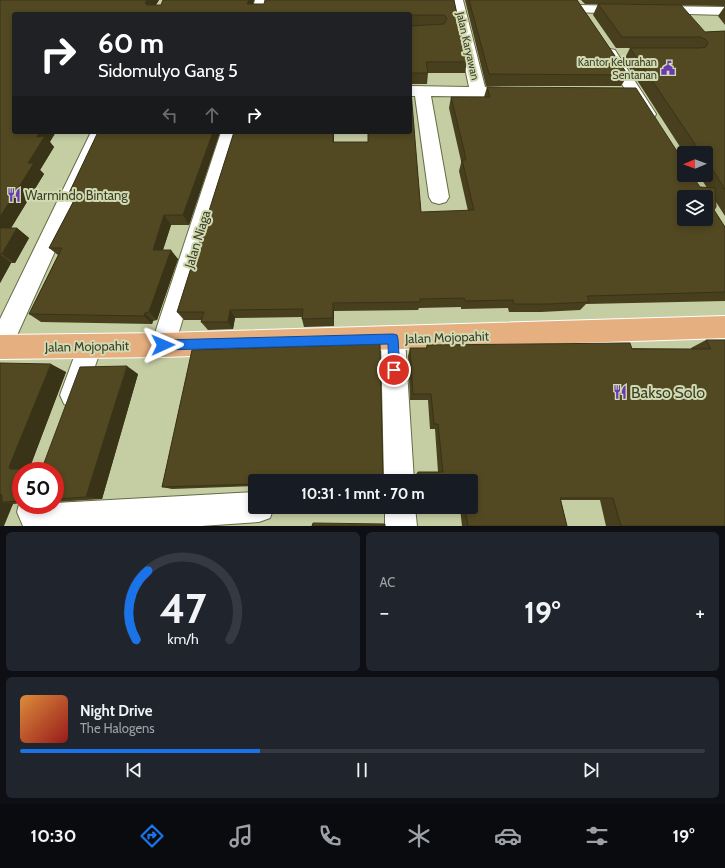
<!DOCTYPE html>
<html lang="id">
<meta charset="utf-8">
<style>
body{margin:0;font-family:Cabin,sans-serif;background:#20242c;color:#f1f3f6;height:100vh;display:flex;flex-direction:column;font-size:15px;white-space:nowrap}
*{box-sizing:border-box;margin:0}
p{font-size:13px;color:#9ea1a6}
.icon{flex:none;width:22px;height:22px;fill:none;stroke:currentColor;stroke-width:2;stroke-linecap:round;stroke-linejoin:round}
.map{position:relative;height:526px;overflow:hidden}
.side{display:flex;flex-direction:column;gap:6px;padding:6px;background:#0d0f14;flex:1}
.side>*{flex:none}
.guide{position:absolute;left:12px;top:12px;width:400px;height:122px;border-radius:4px;box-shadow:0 2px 6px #0003;background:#202124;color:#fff;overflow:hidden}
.needle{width:26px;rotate:269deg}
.buttons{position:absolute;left:677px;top:146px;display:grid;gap:8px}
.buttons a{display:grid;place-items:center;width:36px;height:36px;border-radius:4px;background:#171b24;box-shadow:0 2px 6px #0003;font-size:20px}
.speed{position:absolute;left:12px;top:462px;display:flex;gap:8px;font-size:20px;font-weight:700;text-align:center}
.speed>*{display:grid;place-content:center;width:52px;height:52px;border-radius:50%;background:#171b24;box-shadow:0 2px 6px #0003;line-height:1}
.speed .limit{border:6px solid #d22;background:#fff;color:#111}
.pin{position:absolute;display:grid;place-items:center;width:34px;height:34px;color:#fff;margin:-17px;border:2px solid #fff;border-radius:50%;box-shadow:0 1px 4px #0007}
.me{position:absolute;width:44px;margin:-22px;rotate:89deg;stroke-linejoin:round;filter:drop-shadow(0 0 3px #0008)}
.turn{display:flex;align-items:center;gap:14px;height:84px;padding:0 20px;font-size:18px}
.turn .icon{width:52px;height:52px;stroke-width:2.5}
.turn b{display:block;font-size:28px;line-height:34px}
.lanes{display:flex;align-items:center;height:38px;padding:0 20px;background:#0003;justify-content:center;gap:20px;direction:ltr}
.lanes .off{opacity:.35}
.big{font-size:30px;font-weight:700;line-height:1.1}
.side .widget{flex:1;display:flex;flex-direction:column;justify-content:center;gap:6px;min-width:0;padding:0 14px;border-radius:6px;background:#20242c}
.side .dial{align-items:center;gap:0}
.dial svg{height:104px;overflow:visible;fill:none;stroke:#363941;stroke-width:7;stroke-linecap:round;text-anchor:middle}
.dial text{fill:#f1f3f6;stroke:none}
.song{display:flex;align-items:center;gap:12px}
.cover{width:48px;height:48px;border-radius:6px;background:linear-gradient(135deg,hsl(30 70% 55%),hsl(0 70% 35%))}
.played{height:4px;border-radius:2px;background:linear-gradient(90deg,#1a73e8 35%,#363941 35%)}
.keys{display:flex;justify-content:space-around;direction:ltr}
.heat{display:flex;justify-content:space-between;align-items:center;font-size:22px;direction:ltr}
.side .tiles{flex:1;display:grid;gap:6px;grid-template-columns:1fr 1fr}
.widget:last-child{grid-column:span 2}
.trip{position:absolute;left:248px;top:474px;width:230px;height:40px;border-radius:4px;background:#171b24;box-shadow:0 2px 6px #0003;font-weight:700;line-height:40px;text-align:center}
.tab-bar{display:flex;height:64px;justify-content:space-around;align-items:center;background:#090b0e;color:#9ea1a6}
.tab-bar .icon{width:28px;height:28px}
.tab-bar .selected{color:#1a73e8}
.tab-bar b{font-size:18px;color:#f1f3f6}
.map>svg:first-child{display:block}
</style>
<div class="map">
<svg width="725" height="526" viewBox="0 0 725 526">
<rect width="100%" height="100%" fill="#c5cda3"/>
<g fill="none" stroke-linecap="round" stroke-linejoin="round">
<defs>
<path id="minor" d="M255,0H267L265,14H251Z
M451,0H463L485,87L521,89L523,92L521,95L515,97L431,96L449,197L446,202L439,204L432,202L429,197L415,96H410V86L469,87Z
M579,5L624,6L629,7L631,10L629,13L624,14L574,12L573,9L574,6Z
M657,6L725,7V15L652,13L650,10L652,7Z
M610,49L615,50L656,114L654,118L648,119L642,118L640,114L603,53L605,50Z
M91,132H109L9,353L0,357V319Z
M221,132H239L175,345L172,353L163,357L154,353L151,345Z
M393,327L402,331L405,339L414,481H384L381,339L384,331Z
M90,334L99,338L102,346L82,404L73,408L64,404L60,395L81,338Z
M255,492V507H274L270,518L259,522L201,526H23L17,512L21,497V505H55V503Z
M385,507H415L417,526H385Z"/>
<path id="major" d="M725,316V338L163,357L0,359V335L163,333Z"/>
</defs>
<!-- minor casing -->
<use href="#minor" stroke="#656c45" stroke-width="2"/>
<!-- major casing -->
<use href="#major" stroke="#fff" stroke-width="2"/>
<!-- minor -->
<use href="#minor" fill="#fff" fill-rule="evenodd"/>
<!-- major -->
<use href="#major" fill="#e6af80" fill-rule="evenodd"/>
</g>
<!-- wall -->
<path fill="#473f1d" d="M0,0H159L156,5H161L163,0H254L253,4H264L454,0L467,62L465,73H428L427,84H410L421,212L468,211L459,171L461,163V161L449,108L451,97H484L487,87L700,187L707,188L699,175H706V153H684L624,60L630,48H616L593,15L598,4L705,32L725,31V216L716,202L714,210L725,227V301L586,304L580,310L541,312H509L508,308L461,309V307L419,308L418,310L334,311V326L304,327L302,319V317L235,318L233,329L208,330L201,322L202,320H184L177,312L234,132H334V142H368L410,14H14L50,142L54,147L40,170L44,174L11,228H17L29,238L15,263H11L0,283Z
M465,0H577L628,75L621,86H486Z
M581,0H725V6L585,4Z
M725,6V25L718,16Z
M98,132H220L189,225H171L163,250L178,259L157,320L153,321L152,324L41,322L29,314L58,255L49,248L75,198L69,193Z
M706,340H725V526H606L600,500H561L567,526H462L460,508H417L416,507H471V481H410L411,480H415V475L418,472H438L435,429H430L428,400H410L408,356L410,348H426L427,345L691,349V348Z
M380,344L383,479L391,481H255V486L172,489L162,487L192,350Z
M0,363L66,372L29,469L42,471L138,374L102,499L55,502V471H21V503L13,504L0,526Z"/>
<!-- shaded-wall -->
<path fill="#393318" d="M147,0H159L150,14L145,3Z
M249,0H254L250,14L247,4Z
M40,132H56L50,142L54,147L40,170L44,174L5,238L0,234V217L28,163L37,137Z
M213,132H220L189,225L183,215Z
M333,132H334V153L333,142Z
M164,215L171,225L160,259L153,250Z
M17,228L29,238L15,263L2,254Z
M171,250L178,259L157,320L149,312Z
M0,255L11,263L0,283Z
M333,303L334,311V326L333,318Z
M230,310L235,318L233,329L228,322Z
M145,313L153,321L152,324L144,316Z
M51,364L66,372L29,470L10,469L9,467Z
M127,366L138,374L102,499L86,497Z
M35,469L44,471H35Z
M0,494L20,496L2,502L18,504L0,503Z
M0,503L13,504L4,526H0Z"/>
<!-- building -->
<path fill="#524922" stroke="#393318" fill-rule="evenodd" d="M0,0H147L145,3L147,5H161L163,0H249L247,4H264L265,0H454L467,62H426L428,73H410V74V24L411,26L444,24L447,18L444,15H411L410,21V14H14V132H40L37,137L45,136L28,163H34L0,217Z
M469,0H577L628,75L489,74Z
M598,4L681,5L705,32L725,31V189L723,188V186L709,164L706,163V153H695V144L630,48H700L706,47L708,42L705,39L700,37H622Z
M410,79L421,212L474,210L462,160H466L464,150L451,97H490L487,87L636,88L684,162V175H692L700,187L715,188L716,207L714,210L725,227V292L587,296L589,302L548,304H514L513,300L465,301L464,298L420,299V302L333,303V318L302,319L303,309L230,310L228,322H201L204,312H177L234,132H333V142H368V132H410ZM684,197H706V219H684Z
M98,132H213L183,215H164L153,250H171L149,312L145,313L144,316L29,314L62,248H49L78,193H69Z
M0,228H17L2,254H0Z
M706,340H725V526H621L613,498H560L567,526H468L465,507H471V481H411V480H418V472H443L438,424H434L431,394H413L410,348H427V345L630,343L632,349H711Z
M380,344L383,479L391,481H255V484L162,487L192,350Z
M0,363L51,364L9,467L10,469H35V471H21V501L2,502V495L0,494Z
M127,366L86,497L55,499V471H41L80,367Z
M420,507H446L420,508Z
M313,523L385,524V526H312Z"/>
<!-- route -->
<path fill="#1a73e8" stroke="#114b97" d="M393,334L397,335L398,339L400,370L398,374L394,376L391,374L389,370L388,344L163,350L160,348L158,345L160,342L163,340Z"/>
<!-- icons -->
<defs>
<symbol id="civic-bare" viewBox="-9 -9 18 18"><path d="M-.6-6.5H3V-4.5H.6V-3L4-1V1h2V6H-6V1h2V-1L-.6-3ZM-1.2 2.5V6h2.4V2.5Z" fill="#693bb3" stroke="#d2daaf" stroke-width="2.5" paint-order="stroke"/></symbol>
<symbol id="restaurant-bare" viewBox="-9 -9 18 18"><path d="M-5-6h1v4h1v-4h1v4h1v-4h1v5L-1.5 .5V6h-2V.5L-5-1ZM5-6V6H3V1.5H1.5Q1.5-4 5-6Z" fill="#693bb3" stroke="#d2daaf" stroke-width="2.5" paint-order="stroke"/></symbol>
</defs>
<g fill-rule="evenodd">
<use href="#civic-bare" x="658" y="58" width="20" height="20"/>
<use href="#restaurant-bare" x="4" y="185" width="20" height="20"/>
<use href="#restaurant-bare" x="610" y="382" width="20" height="20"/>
</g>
<g text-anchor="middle" stroke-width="4" stroke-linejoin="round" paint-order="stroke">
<!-- far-street labels -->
<g font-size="11" fill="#3c3f2e" stroke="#d2daaf">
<text transform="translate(468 46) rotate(77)" y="4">Jalan Karyawan</text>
</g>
<!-- far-poi labels -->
<g font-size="11" fill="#3c3f2e" stroke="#d2daaf" text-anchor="end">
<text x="657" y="66">Kantor Kelurahan<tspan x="657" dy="13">Sentanan</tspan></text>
</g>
<!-- poi labels -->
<g font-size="13" fill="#3c3f2e" stroke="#d2daaf" text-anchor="start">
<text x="25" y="200">Warmindo Bintang</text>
</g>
<!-- street labels -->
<g font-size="13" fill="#3c3f2e" stroke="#d2daaf">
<text transform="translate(197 239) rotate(-73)" y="5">Jalan Niaga</text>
<text transform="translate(447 337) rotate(-2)" y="5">Jalan Mojopahit</text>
<text transform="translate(87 346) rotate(-1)" y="5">Jalan Mojopahit</text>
</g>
<!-- near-poi labels -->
<g font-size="16" fill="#3c3f2e" stroke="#d2daaf" text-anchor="start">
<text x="631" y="398">Bakso Solo</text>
</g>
</g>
</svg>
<div class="buttons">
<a><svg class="needle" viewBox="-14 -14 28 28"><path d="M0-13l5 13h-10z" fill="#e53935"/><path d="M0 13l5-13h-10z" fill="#9ea1a6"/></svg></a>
<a><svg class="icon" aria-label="layers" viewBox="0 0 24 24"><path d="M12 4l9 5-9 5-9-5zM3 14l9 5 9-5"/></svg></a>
</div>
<div class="speed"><div class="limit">50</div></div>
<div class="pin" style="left:394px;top:370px;background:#d93025"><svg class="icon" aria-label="arrive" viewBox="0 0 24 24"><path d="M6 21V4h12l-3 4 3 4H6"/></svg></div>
<svg class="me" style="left:163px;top:345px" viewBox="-20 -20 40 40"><path d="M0-17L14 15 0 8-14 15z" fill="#1a73e8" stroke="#fff" stroke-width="4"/></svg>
<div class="trip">10:31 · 1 mnt · 70 m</div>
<div class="guide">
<div class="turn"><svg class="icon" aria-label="right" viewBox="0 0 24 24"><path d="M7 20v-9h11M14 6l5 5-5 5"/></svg><div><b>60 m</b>Sidomulyo Gang 5</div></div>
<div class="lanes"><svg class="icon off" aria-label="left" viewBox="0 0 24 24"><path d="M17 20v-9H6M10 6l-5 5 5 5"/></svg><svg class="icon off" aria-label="ahead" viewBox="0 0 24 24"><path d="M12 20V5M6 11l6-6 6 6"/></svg><svg class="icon" aria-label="right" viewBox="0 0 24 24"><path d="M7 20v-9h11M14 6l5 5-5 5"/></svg></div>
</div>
</div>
<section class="side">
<div class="tiles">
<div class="widget dial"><svg viewBox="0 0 100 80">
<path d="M14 69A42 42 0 1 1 86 69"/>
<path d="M14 69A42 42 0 0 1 23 16" stroke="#1a73e8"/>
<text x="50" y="56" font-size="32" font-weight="700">47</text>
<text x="50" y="72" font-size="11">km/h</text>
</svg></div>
<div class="widget"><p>AC</p>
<div class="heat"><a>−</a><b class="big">19°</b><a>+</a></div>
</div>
<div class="widget">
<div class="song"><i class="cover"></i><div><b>Night Drive</b><p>The Halogens</p></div></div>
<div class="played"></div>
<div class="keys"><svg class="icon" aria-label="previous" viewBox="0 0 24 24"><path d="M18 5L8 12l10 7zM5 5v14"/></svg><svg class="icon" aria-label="pause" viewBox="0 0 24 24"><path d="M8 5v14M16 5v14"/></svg><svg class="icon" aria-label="next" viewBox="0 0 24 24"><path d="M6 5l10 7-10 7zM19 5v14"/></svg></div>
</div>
</div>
</section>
<nav class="tab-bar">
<b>10:30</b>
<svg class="icon selected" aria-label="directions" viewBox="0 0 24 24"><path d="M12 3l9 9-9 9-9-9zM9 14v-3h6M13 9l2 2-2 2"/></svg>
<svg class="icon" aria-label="music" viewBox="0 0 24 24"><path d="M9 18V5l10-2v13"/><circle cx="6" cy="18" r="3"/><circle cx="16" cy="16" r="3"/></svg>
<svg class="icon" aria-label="phone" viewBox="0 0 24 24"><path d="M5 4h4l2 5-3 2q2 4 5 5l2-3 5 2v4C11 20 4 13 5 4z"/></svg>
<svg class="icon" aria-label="climate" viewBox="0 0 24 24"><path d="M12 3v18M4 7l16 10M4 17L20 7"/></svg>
<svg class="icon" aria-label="car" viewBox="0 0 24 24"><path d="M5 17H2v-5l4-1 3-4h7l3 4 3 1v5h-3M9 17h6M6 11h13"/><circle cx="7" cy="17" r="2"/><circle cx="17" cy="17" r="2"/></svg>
<svg class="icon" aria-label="filters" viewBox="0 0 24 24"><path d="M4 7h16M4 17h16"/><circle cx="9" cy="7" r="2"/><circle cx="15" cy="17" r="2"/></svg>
<b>19°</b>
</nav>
